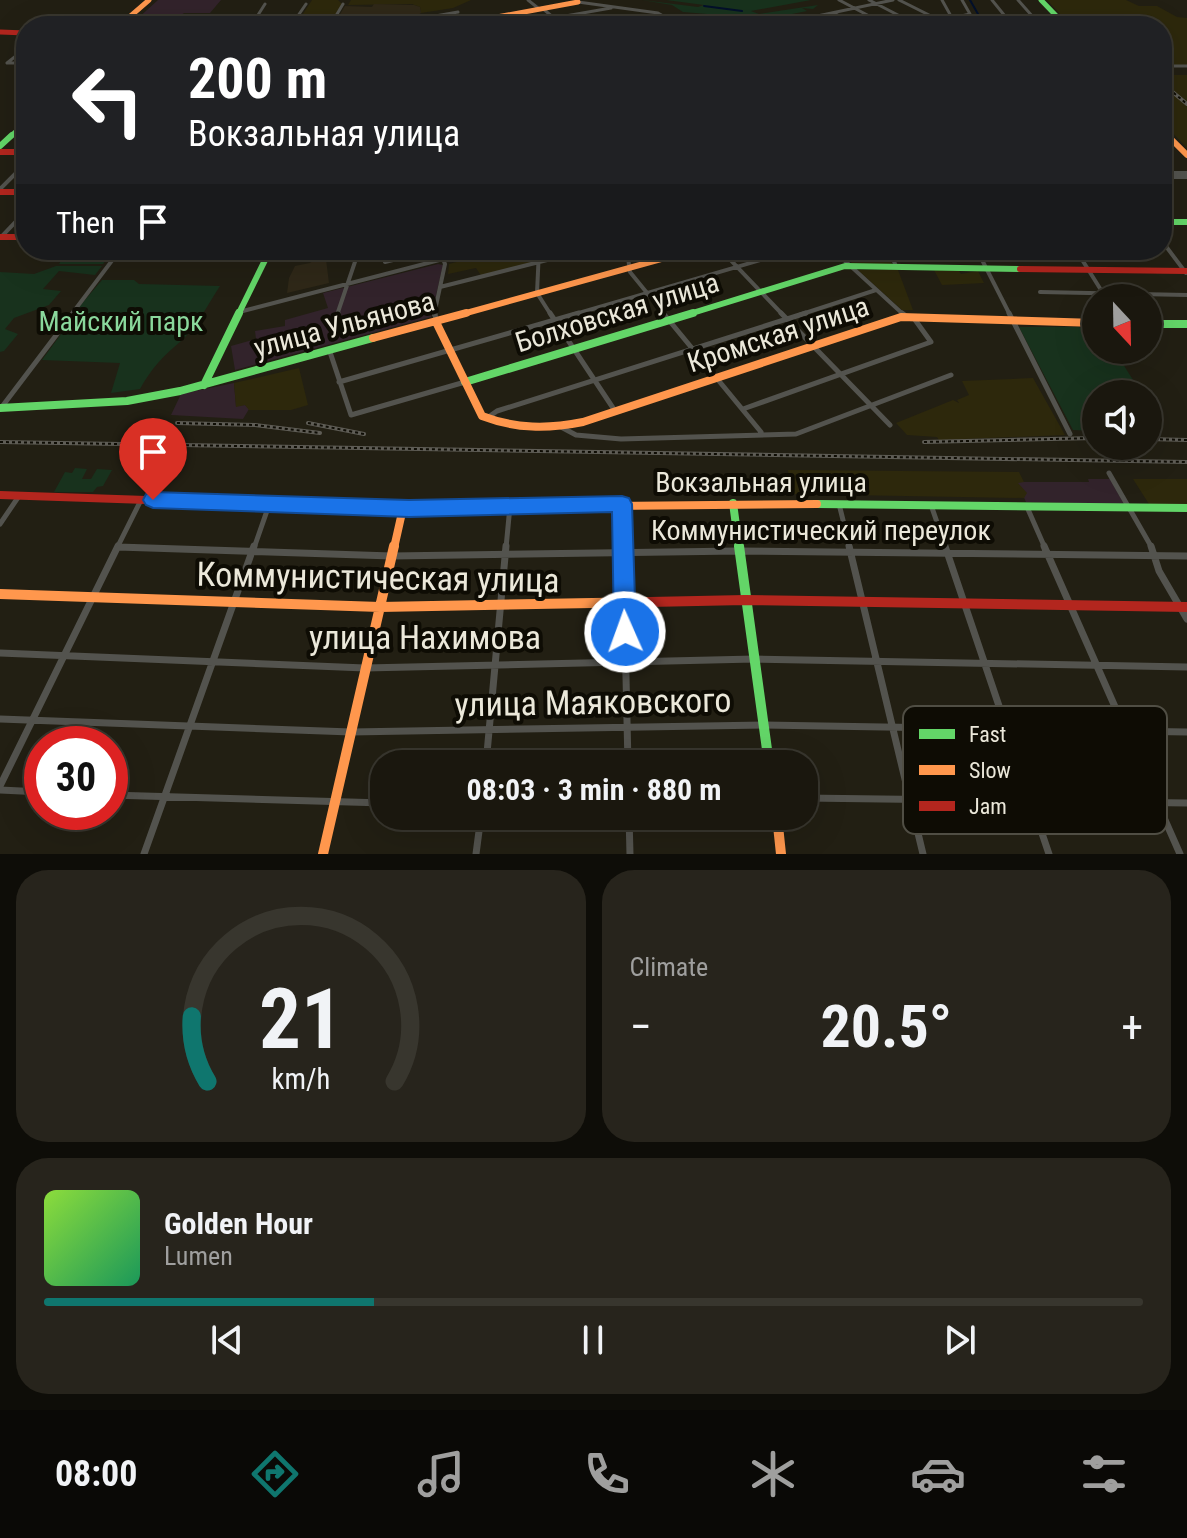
<!DOCTYPE html>
<meta charset="utf-8">
<style>
body{margin:0;font-family:"Roboto Condensed",sans-serif;background:#27241c;color:#f1f3f6;height:100vh;display:flex;flex-direction:column;font-size:30px;white-space:nowrap}
*{box-sizing:border-box;margin:0}
p{font-size:26px;color:#9f9f9e}
.icon{flex:none;width:44px;height:44px;fill:none;stroke:currentColor;stroke-width:2;stroke-linecap:round;stroke-linejoin:round}
.map{position:relative;height:854px;overflow:hidden}
.panel{display:flex;flex-direction:column;gap:16px;padding:16px;background:#0e0d08;flex:1}
.panel>*{flex:none}
.guide{position:absolute;left:16px;top:16px;width:1156px;height:244px;border-radius:32px;box-shadow:0 8px 32px #0002,0 0 0 2px #38362e;background:#202124;color:#fff;overflow:hidden}
.needle{width:52px;rotate:158deg}
.tools{position:absolute;left:1082px;top:284px;display:grid;gap:16px}
.tools a{display:grid;place-items:center;width:80px;height:80px;border-radius:50%;background:#1a170e;box-shadow:0 8px 32px #0002,0 0 0 2px #38362e;font-size:40px}
.speed{position:absolute;left:24px;top:726px;display:flex;gap:16px;font-size:40px;font-weight:700;text-align:center}
.speed>*{display:grid;place-content:center;width:104px;height:104px;border-radius:50%;background:#1a170e;box-shadow:0 8px 32px #0002,0 0 0 2px #38362e;line-height:1}
.speed .limit{border:12px solid #d22;background:#fff;color:#111}
.pin{position:absolute;display:grid;place-items:center;width:68px;height:68px;color:#fff;margin:-82px -34px;border-radius:50% 50% 50% 0;rotate:-45deg;box-shadow:0 0 8px #0007}
.pin .icon{rotate:45deg}
.me{position:absolute;width:88px;margin:-44px;rotate:358deg;stroke-linejoin:round;filter:drop-shadow(0 0 6px #0008)}
.turn{display:flex;align-items:center;gap:28px;height:168px;padding:0 40px;font-size:36px}
.turn .icon{width:104px;height:104px;stroke-width:2.5}
.turn b{display:block;font-size:56px;line-height:68px}
.then{display:flex;align-items:center;height:76px;padding:0 40px;background:#0003;gap:16px;font-size:30px}
.big{font-size:60px;font-weight:700;line-height:1.1}
.panel .tile{flex:1;display:flex;flex-direction:column;justify-content:center;gap:12px;min-width:0;padding:0 28px;border-radius:32px;background:#27241c}
.panel .dial{align-items:center;gap:0}
.dial svg{height:208px;overflow:visible;fill:none;stroke:#38362e;stroke-width:7;stroke-linecap:round;text-anchor:middle}
.dial text{fill:#f1f3f6;stroke:none}
.song{display:flex;align-items:center;gap:24px}
.cover{width:96px;height:96px;border-radius:12px;background:linear-gradient(135deg,hsl(90 70% 55%),hsl(150 70% 35%))}
.played{height:8px;border-radius:4px;background:linear-gradient(90deg,#0f766e 30%,#38362e 30%)}
.keys{display:flex;justify-content:space-around;direction:ltr}
.heat{display:flex;justify-content:space-between;align-items:center;font-size:44px;direction:ltr}
.panel .tiles{flex:1;display:grid;gap:16px;grid-template-columns:1fr 1fr}
.tile:last-child{grid-column:span 2}
.trip{position:absolute;left:370px;top:750px;width:448px;height:80px;border-radius:32px;background:#1a170e;box-shadow:0 8px 32px #0002,0 0 0 2px #38362e;font-weight:700;line-height:80px;text-align:center}
.tab-bar{display:flex;height:128px;justify-content:space-around;align-items:center;background:#0a0906;color:#9f9f9e}
.tab-bar .icon{width:56px;height:56px}
.tab-bar .on{color:#0f766e}
.tab-bar b{font-size:36px;color:#f1f3f6}
.map>svg:first-child{display:block}
</style>
<div class="map">
<svg width="1187" height="854" viewBox="0 0 1187 854">
<rect width="100%" height="100%" fill="#221f13"/>
<!-- commercial -->
<path fill="#32232b" d="M158,0H221L210,13H184L174,20H136Z
M438,264L443,265L431,317L235,370L231,346L256,339L255,331L285,326V320L328,308L323,293Z
M234,383L236,406L245,405L249,409L243,419L171,415L181,394Z
M1088,479H1110L1124,504L1026,502L1017,482H1089Z"/>
<!-- built -->
<path fill="#2d280c" d="M312,0H338L342,4L329,26H305L311,17H301Z
M351,0H471L453,8L421,13L420,7L412,4L348,5Z
M1047,0H1126L1139,6H1157L1177,17L1187,18V65L1162,66V26H1071Z
M1162,75H1187V148L1162,122Z
M502,250H536L534,263L482,277L476,268L448,274L449,264Z
M837,250H886L892,264L852,263Z
M858,270H898L913,310H902Z
M934,270L959,271L961,274L978,271L984,283L942,285Z
M299,368L308,405L291,410H249L245,405L236,407L234,383Z
M1033,378L1065,435L939,440L937,437L907,435L896,423L953,400L959,403L957,400L969,395L962,381Z
M788,470L1019,472L1024,482L1018,483L1027,493L1024,498L791,494Z
M1133,479H1187V505L1149,504Z"/>
<!-- medical -->
<path fill="#2f2818" d="M374,4L414,5L420,7L421,13L403,26H333L345,6L372,7Z
M317,257L326,259L329,283L287,293L289,278L295,266L310,263Z"/>
<!-- green -->
<path fill="#18321d" d="M642,0L698,7L704,5L666,0H811L751,11L759,14L818,5L813,9L802,8L807,11L767,19L683,12L672,5Z
M41,250H114L103,264H59L61,261L46,260L48,256L38,253Z
M56,266H102L95,275L59,271L43,289L61,291L49,305L14,318L5,329L18,334L4,351L0,352V272L34,274Z
M102,280H134L139,284L220,286C208,304 197,327 180,342C163,356 151,369 140,389L111,393L120,363L42,360L70,322L67,321Z
M1019,327H1079L1096,336V350H1114L1142,394H1096V431L1073,430Z
M75,468L87,469L82,479H91L97,469L112,470L103,486L97,487L93,492H54L65,472L72,473Z"/>
<g fill="none" stroke-linecap="round" stroke-linejoin="round">
<!-- stream -->
<path stroke="#03102a" stroke-width="2" d="M970,0L978,14
M704,6L742,11"/>
<!-- street-far3 -->
<path stroke="#53534e" stroke-width="3" d="M528,0L538,8
M839,0L888,26
M869,0L919,26
M899,0L951,26
M942,0L952,18
M992,0L1013,26
M1018,0L1041,26
M578,2L658,13L672,21
M542,8L554,18V26
M834,13L857,26
M424,18L458,12
M554,18L611,8
M980,18L985,26
M812,19L825,26
M206,26L211,20L259,16
M251,26L265,4
M291,26L306,4
M330,26L343,4
M647,26L698,16L727,26
M770,26L893,0
M917,26L970,14L962,0
M7,63L26,48
M8,63H26
M1162,66H1187"/>
<!-- street-far2 -->
<path stroke="#53534e" stroke-width="4" d="M1162,173H1187
M1162,177H1187
M0,189L26,163
M1,237L26,211
M1162,241L1186,273
M388,250L385,262L433,250
M539,250L537,293L551,315
M627,250L630,272L665,315
M721,250L783,315
M833,250L904,315
M889,250L896,266
M977,250L1010,315
M1076,250L1106,298
M440,287L587,250
M1040,292L1187,295
M239,312L478,250
M71,315L120,250
M337,315L359,250
M434,315L445,264L443,259
M572,315L795,250
M799,315L876,290"/>
<!-- street-far1 -->
<path stroke="#53534e" stroke-width="5" d="M435,313L436,322
M550,313L615,411
M663,313L761,432
M781,313L890,425
M902,313L906,316
M1009,313L1070,434
M336,318L338,313
M330,352L351,415L465,382
M339,382L579,313
M1,408L73,313
M743,409L931,342L913,317
M487,418L497,411L806,313
M561,427L576,435L621,439L796,434L951,375
M1109,473L1152,548
M839,504L850,548
M622,505L623,548
M931,505L946,548
M1027,507L1045,548
M0,524L19,496
M118,547L154,548
M117,548L141,500
M254,548L269,505
M506,548L510,506"/>
<!-- street -->
<path stroke="#53534e" stroke-width="7" d="M623,546L628,764
M849,546L923,854
M945,546L1049,854
M1044,546L1180,854
M1151,546L1159,571L1187,619
M118,547L392,556L738,551L1187,556
M0,653L365,668L754,659L1187,667
M0,719L351,732L764,725L1187,732
M486,764L506,546
M0,786L118,546
M0,790L42,792
M110,795L384,803
M804,798L1187,803
M629,816L630,854
M144,854L254,546
M476,854L481,816"/>
<!-- fast-far3 -->
<path stroke="#63d668" stroke-width="5" d="M1041,0L1066,26
M10,137L26,122"/>
<!-- fast-far2 -->
<path stroke="#63d668" stroke-width="6" d="M0,146L12,135
M1162,222H1187
M238,315L270,250
M686,315L845,266L1020,269"/>
<!-- fast-far1 -->
<path stroke="#63d668" stroke-width="8" d="M1148,324H1187
M465,382L693,313
M204,385L239,313
M0,408L127,401L180,391L373,338
M733,503L739,548
M817,504L1187,508"/>
<!-- fast -->
<path stroke="#63d668" stroke-width="10" d="M739,546L769,764"/>
<!-- slow-far3 -->
<path stroke="#ff974d" stroke-width="5" d="M119,26L149,0
M448,26L578,2
M1162,129L1169,137"/>
<!-- slow-far2 -->
<path stroke="#ff974d" stroke-width="6" d="M1167,135L1187,155
M459,315L694,250"/>
<!-- slow-far1 -->
<path stroke="#ff974d" stroke-width="8" d="M436,322L482,416C516,429 548,429 583,422L901,317L1096,323
M373,338L466,313
M509,507L817,504
M394,548L403,508"/>
<!-- slow -->
<path stroke="#ff974d" stroke-width="10" d="M0,594L380,607L649,602
M777,816L781,854
M323,854L394,546"/>
<!-- jam-far3 -->
<path stroke="#b3261e" stroke-width="5" d="M0,32L26,33"/>
<!-- jam-far2 -->
<path stroke="#b3261e" stroke-width="6" d="M0,152H26
M0,192H26
M0,237H26
M1020,269L1187,271"/>
<!-- jam-far1 -->
<path stroke="#b3261e" stroke-width="8" d="M0,495L409,509L509,507"/>
<!-- jam -->
<path stroke="#b3261e" stroke-width="10" d="M649,602L745,600L1187,607"/>
<defs>
<path id="rail" d="M1169,89L1187,104
M177,423L255,425L320,433
M308,423L364,434
M1148,439L1187,440
M0,442L1187,462
M924,442L1096,438"/>
</defs>
<!-- rail casing -->
<use href="#rail" stroke="#5e5c55" stroke-width="4"/>
<!-- rail -->
<use href="#rail" stroke="#0e0c04" stroke-width="2" stroke-dasharray="3" stroke-linecap="butt"/>
</g>
<!-- route -->
<path fill="#1a73e8" stroke="#114b97" stroke-width="2" d="M153,492L409,500L622,496L629,498L632,504L636,632L633,640L625,643L617,640L614,632L612,512L409,517L153,508L146,505L143,500L146,494Z"/>
<g text-anchor="middle" stroke-width="8" stroke-linejoin="round" paint-order="stroke">
<!-- street labels -->
<g font-size="28" fill="#ebe8da" stroke="#0e0c04">
<text transform="translate(617 312) rotate(-17)" y="10">Болховская улица</text>
<text transform="translate(344 324) rotate(-15)" y="10">улица Ульянова</text>
<text transform="translate(778 334) rotate(-18)" y="10">Кромская улица</text>
<text x="761" y="492">Вокзальная улица</text>
<text x="821" y="540">Коммунистический переулок</text>
</g>
<!-- park labels -->
<g font-size="28" fill="#8ad89c" stroke="#0e0c04">
<text x="121" y="331">Майский парк</text>
</g>
<!-- near-street labels -->
<g font-size="34" fill="#ebe8da" stroke="#0e0c04">
<text transform="translate(378 577) rotate(1)" y="12">Коммунистическая улица</text>
<text x="425" y="649">улица Нахимова</text>
<text transform="translate(593 702) rotate(-1)" y="12">улица Маяковского</text>
</g>
</g>
<!-- legend -->
<rect x="903" y="706" width="264" height="128" rx="12" fill="#0e0c04" stroke="#504e44" stroke-width="2"/>
<rect x="919" y="729" width="36" height="10" fill="#63d668"/>
<rect x="919" y="765" width="36" height="10" fill="#ff974d"/>
<rect x="919" y="801" width="36" height="10" fill="#b3261e"/>
<g font-size="22" fill="#ebe8da">
<text x="969" y="742">Fast</text>
<text x="969" y="778">Slow</text>
<text x="969" y="814">Jam</text>
</g>
</svg>
<div class="tools">
<a><svg class="needle" viewBox="-14 -14 28 28"><path d="M0-13l5 13h-10z" fill="#e53935"/><path d="M0 13l5-13h-10z" fill="#9f9f9e"/></svg></a>
<a><svg class="icon" aria-label="sound" viewBox="0 0 24 24"><path d="M4 9h4l5-4v14l-5-4H4zM17 9q2 3 0 6"/></svg></a>
</div>
<div class="speed"><div class="limit">30</div></div>
<div class="pin" style="left:153px;top:500px;background:#d93025"><svg class="icon" aria-label="arrive" viewBox="0 0 24 24"><path d="M6 21V4h12l-3 4 3 4H6"/></svg></div>
<svg class="me" style="left:625px;top:632px" viewBox="-20 -20 40 40"><circle r="17" fill="#1a73e8" stroke="#fff" stroke-width="3"/><path d="M0-11L8 9 0 5-8 9z" fill="#fff"/></svg>
<div class="trip">08:03 · 3 min · 880 m</div>
<div class="guide">
<div class="turn"><svg class="icon" aria-label="left" viewBox="0 0 24 24"><path d="M17 20v-9H6M10 6l-5 5 5 5"/></svg><div><b>200 m</b>Вокзальная улица</div></div>
<div class="then">Then<svg class="icon" aria-label="arrive" viewBox="0 0 24 24"><path d="M6 21V4h12l-3 4 3 4H6"/></svg></div>
</div>
</div>
<section class="panel">
<div class="tiles">
<div class="tile dial"><svg viewBox="0 0 100 80">
<path d="M14 69A42 42 0 1 1 86 69"/>
<path d="M14 69A42 42 0 0 1 8 44" stroke="#0f766e"/>
<text x="50" y="56" font-size="32" font-weight="700">21</text>
<text x="50" y="72" font-size="11">km/h</text>
</svg></div>
<div class="tile"><p>Climate</p>
<div class="heat"><a>−</a><b class="big">20.5°</b><a>+</a></div>
</div>
<div class="tile">
<div class="song"><i class="cover"></i><div><b>Golden Hour</b><p>Lumen</p></div></div>
<div class="played"></div>
<div class="keys"><svg class="icon" aria-label="previous" viewBox="0 0 24 24"><path d="M18 5L8 12l10 7zM5 5v14"/></svg><svg class="icon" aria-label="pause" viewBox="0 0 24 24"><path d="M8 5v14M16 5v14"/></svg><svg class="icon" aria-label="next" viewBox="0 0 24 24"><path d="M6 5l10 7-10 7zM19 5v14"/></svg></div>
</div>
</div>
</section>
<nav class="tab-bar">
<b>08:00</b>
<svg class="icon on" aria-label="directions" viewBox="0 0 24 24"><path d="M12 3l9 9-9 9-9-9zM9 14v-3h6M13 9l2 2-2 2"/></svg>
<svg class="icon" aria-label="music" viewBox="0 0 24 24"><path d="M9 18V5l10-2v13"/><circle cx="6" cy="18" r="3"/><circle cx="16" cy="16" r="3"/></svg>
<svg class="icon" aria-label="phone" viewBox="0 0 24 24"><path d="M5 4h4l2 5-3 2q2 4 5 5l2-3 5 2v4C11 20 4 13 5 4z"/></svg>
<svg class="icon" aria-label="climate" viewBox="0 0 24 24"><path d="M12 3v18M4 7l16 10M4 17L20 7"/></svg>
<svg class="icon" aria-label="car" viewBox="0 0 24 24"><path d="M5 17H2v-5l4-1 3-4h7l3 4 3 1v5h-3M9 17h6M6 11h13"/><circle cx="7" cy="17" r="2"/><circle cx="17" cy="17" r="2"/></svg>
<svg class="icon" aria-label="filters" viewBox="0 0 24 24"><path d="M4 7h16M4 17h16"/><circle cx="9" cy="7" r="2"/><circle cx="15" cy="17" r="2"/></svg>
</nav>
